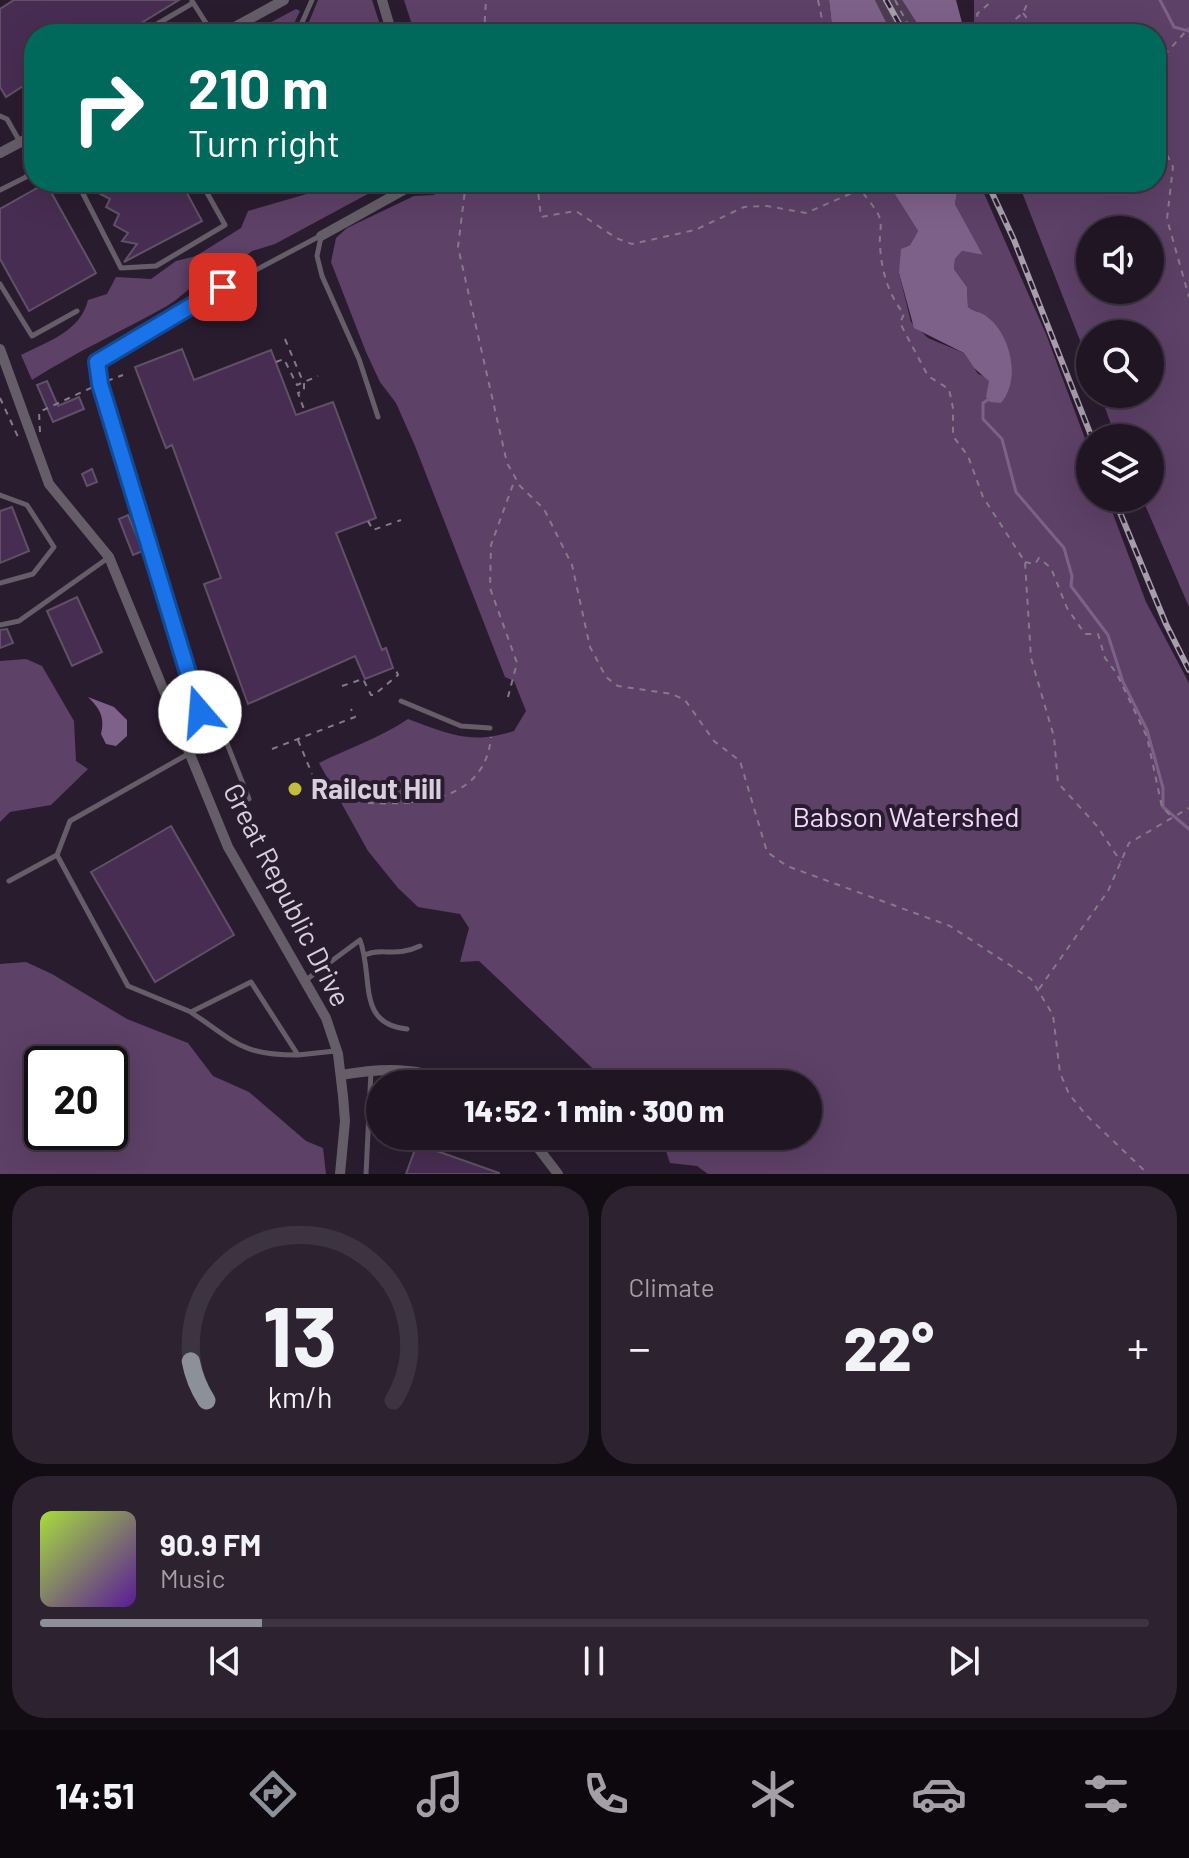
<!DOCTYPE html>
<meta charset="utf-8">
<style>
body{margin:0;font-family:Barlow,sans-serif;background:#2d2230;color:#f1f3f6;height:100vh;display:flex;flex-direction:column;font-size:30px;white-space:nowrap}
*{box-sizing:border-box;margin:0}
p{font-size:26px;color:#a29fa6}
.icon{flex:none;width:44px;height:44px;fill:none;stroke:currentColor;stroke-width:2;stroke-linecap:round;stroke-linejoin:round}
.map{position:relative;height:1174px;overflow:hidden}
.side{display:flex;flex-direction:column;gap:12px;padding:12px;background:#120c13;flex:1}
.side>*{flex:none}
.top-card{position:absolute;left:24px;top:24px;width:1142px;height:168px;border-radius:32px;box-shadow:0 8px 32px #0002,0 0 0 2px #3d3441;background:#00695c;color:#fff;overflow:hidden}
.tools{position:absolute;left:1076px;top:216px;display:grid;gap:16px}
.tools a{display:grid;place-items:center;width:88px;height:88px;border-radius:50%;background:#201523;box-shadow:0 8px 32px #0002,0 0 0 2px #3d3441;font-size:40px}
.speed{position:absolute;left:24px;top:1046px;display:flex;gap:16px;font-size:40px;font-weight:700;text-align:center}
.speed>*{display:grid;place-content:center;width:104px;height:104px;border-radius:50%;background:#201523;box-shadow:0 8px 32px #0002,0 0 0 2px #3d3441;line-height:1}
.speed .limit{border:4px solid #111;border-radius:12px;background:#fff;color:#111}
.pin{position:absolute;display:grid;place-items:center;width:68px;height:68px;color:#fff;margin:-34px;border-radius:16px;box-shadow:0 4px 12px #0006}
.me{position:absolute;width:88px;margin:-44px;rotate:342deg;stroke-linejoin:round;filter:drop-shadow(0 0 6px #0008)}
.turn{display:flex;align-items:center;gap:28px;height:168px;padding:0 32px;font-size:36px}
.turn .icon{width:104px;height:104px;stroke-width:2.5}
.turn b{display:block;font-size:56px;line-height:68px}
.big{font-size:60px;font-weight:800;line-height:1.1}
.side .widget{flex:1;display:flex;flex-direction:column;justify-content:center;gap:12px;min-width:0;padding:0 28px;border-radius:32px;background:#2d2230}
.side .dial{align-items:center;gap:0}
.dial svg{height:208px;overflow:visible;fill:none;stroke:#3d3441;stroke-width:7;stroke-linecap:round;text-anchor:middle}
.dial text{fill:#f1f3f6;stroke:none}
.song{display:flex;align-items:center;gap:24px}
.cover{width:96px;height:96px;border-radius:12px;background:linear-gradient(135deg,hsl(80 70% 55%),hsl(270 70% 35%))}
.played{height:8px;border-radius:4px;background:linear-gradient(90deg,#8c9099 20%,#3d3441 20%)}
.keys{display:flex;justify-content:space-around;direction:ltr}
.heat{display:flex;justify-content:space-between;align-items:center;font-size:44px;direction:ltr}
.side .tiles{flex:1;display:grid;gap:12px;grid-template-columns:1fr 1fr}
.widget:last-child{grid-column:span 2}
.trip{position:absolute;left:366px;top:1070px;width:456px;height:80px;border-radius:40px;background:#201523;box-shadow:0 8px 32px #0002,0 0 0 2px #3d3441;font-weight:800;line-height:80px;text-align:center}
.tabs{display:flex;height:128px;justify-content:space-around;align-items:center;background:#0d080e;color:#a29fa6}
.tabs .icon{width:56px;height:56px}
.tabs .on{color:#8c9099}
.tabs b{font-size:36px;color:#f1f3f6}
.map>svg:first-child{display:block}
</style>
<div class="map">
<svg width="1189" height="1174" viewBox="0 0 1189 1174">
<rect width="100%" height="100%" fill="#2a1c2f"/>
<!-- green -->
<path fill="#4e3c55" d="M875,0H902L924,34H892Z"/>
<!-- forest -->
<path fill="#5d4167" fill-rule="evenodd" d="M318,0H372L383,34H340L336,28L324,34H304Z
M404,0H829L833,34H415Z
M974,0H1189V607L1142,498H1150V438H1116L1100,394H1150V334H1090V366L1018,182H1156V34H969L974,21ZM1150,230V290H1090V230Z
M296,9L300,11L289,34H249Z
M311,182H390L275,244L252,251L219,278C197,276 186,295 167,306C122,331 76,352 32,380L21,355C48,341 80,332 88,300L107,294L116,277L151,279L176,261L196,256L241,228L248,211L310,193Z
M445,182H887L918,231L910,245L905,247L899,273L911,322L928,338L964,353L978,374L987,377L1001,403C1021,380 1009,332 985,315C979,311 974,312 968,307L967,287L954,269L955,259L962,251L983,255L955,204L959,182H979L1046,334L1090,452V498H1107L1146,602L1189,683V1174H708L697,1166L670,1163L661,1136H808V1084H609L479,961L460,962L469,928L460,914L418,907L398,888L368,851L319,763C349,748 380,738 408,719C449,734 470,745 514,731L526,711L514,681L505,677L415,446L396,403L380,382L366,352L331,262L336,238L347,228L414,196L434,195Z
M26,659L42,666L74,721L76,761L88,769L51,805L10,812L0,822V661Z
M26,962L52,974L127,1019L188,1043L213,1076L249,1092L306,1141L323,1148L326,1174H0V964ZM42,1064H110V1132H42Z"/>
<!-- water -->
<path fill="#7e6189" d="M829,0H875L892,34H833Z
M902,0H956L965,34H924Z
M887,182H959L955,204L983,255L962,251L955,259L954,269L967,287L968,307C974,312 979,311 985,315C1010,332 1022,379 1001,403L990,402L986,397L989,381L974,368L964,353L914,328L899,273L901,249L910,245L918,231Z
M88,697L114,707L127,720V736L116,746L106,744L101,734C105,717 100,709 88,697Z"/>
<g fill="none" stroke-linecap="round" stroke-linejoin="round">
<!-- stream -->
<path stroke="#7e6189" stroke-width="3" d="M1160,0L1174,27L1189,31
M989,399L983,403V419L1002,439L1016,492L1064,548L1072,576L1071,586L1108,635L1123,682L1147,730L1163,788V807L1189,829"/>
</g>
<!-- building -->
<path fill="#482d52" stroke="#615166" stroke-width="2" d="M14,0H179L123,34H34V79L6,97L0,87V9Z
M94,182H181L202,221L124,262L137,244L122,241L128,233L114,225L119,214L106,207L110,199L89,188Z
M46,183L96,273L29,311L0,259V209Z
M182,349L194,380L271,350L296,415L333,402L376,518L336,533L382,650L386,648L393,668L365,679L355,656L248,704L204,584L221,578L172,445L166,448L135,367Z
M47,381L58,406L79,397L84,409L53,422L37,385Z
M92,469L97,482L87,486L82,474Z
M12,507L29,551L0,563V511Z
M128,515L143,551L133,555L119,519Z
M77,597L102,652L72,666L47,611Z
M7,629L13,643L0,648V630Z
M171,826L234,935L155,982L91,872Z
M417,1144L499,1173V1174H406Z"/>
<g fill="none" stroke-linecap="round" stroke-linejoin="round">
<!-- path -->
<path stroke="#857a89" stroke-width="2" stroke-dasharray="6 6" stroke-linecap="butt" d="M818,0L825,34
M895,0L913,34
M1023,13L1039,34
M484,34L486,0
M987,34L988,27L979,24L977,14L993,0
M997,34L1023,13L1029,0
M1156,64L1189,28
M1156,133L1173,167L1167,219L1189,297
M458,182L465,189
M466,182L458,247L507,463L520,486L544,509L572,565L590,647L606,677L618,686L672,694L685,700L714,741L740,761L767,852L787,866L950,926L1031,979L1053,1015L1060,1073L1069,1094L1086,1115L1148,1174
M491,182H498
M537,182L541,217L576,211L616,238L632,244L695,230L744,207L767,206L806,213L859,190
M859,182C861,196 876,205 880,219C882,227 879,236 880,244C881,270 888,294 904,314L900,323L928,376L949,389L953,408V436L968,456L983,497L1025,562L1031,658L1054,737L1058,783L1097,826L1121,862
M285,339L304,384V391L298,393L305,412
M276,362L284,359L297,385L318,376
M107,381L123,375
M0,398L19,439
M40,432L39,412L93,387
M368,521L373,530L401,520
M1025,562L1035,564L1039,558L1051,568L1067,608L1085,634H1098L1105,658L1117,674L1147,737L1162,807L1173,818
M342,686L363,679L371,695H374L398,675L395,668
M508,697L517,663L490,588L491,545L515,479
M298,740L312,774
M272,749L355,717L351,709
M368,803C418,805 485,802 491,737
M412,803L413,789
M1039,989L1108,891L1129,843L1189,808"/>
<!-- service -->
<path stroke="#655e68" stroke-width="5" d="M192,1L213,34
M140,34L193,3
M297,34L312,0
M0,116L7,119L20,142
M77,182L121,268L156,266L225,225L201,182
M0,190L26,177L34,165
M321,237L317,256L322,276L359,359L378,417
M0,284L32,336L77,311
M0,495L27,505L54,547L33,574L0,583
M0,625L19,621L108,558
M401,701L461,726L490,728
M204,728L176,625L100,384L97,362L220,289L320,236
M183,735L204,728L224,736L249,799
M57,855L70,821L190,753
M9,881L57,855L128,986L191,1012L251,982L298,1055L335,1051
M365,955C382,947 395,958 420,946
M306,980L360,940C374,978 356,1024 407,1029
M192,1013C236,1042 241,1055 297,1055
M366,1174L371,1071"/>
<!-- minor -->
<path stroke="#655e68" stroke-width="10" d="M382,0L392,34
M222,34L284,0
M0,153L34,135
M321,236L418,182
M0,349L49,484L109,557L228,847L326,1018L338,1054L343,1096L345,1121L340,1174
M341,1075C379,1068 420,1066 456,1084
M529,1136L558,1174"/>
<defs>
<path id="rail" d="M886,0L905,34
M987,182L1014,240L1092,438
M1114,498L1166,624L1189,670"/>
</defs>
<!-- rail casing -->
<use href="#rail" stroke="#a79dac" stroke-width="6"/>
<!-- rail -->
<use href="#rail" stroke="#2a1c2f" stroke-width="3" stroke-dasharray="9" stroke-linecap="butt"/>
</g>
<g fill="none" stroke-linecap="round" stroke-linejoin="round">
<defs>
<path id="route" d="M200,712L100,384L97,362L223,287"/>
</defs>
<!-- route casing -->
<use href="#route" stroke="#114b97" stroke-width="20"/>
<!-- route -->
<use href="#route" stroke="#1a73e8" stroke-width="14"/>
</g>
<!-- markers -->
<circle fill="#c3bd3e" stroke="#2a1c2f" stroke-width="3" cx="295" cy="789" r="8"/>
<g text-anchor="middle" stroke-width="8" stroke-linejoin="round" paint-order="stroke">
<!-- poi labels -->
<g font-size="28" font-weight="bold" fill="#d8cfdc" stroke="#2a1c2f" text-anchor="start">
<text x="311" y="799">Railcut Hill</text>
</g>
<!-- park labels -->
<g font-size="28" fill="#f2d6fd" stroke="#2a1c2f">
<text x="906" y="827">Babson Watershed</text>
</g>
<!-- street labels -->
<g font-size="28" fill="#d8cfdc" stroke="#2a1c2f">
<text transform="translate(287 895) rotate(63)" y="10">Great Republic Drive</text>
</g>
</g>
</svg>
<div class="tools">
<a><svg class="icon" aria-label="sound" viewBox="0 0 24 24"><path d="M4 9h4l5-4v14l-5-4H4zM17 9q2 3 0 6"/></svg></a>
<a><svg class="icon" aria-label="search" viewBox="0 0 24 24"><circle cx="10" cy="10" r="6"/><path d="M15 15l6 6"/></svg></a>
<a><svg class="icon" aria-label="layers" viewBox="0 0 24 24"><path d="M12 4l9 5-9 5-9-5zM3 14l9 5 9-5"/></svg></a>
</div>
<div class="speed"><div class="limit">20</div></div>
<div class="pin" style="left:223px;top:287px;background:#d93025"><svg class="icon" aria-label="arrive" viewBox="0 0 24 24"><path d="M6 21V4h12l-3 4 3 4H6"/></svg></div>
<svg class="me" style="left:200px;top:712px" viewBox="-20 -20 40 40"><circle r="19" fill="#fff"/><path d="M0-13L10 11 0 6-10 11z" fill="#1a73e8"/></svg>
<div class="trip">14:52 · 1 min · 300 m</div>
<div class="top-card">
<div class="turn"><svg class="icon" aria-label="right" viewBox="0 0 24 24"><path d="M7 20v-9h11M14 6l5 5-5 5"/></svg><div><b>210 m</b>Turn right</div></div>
</div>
</div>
<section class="side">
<div class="tiles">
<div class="widget dial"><svg viewBox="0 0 100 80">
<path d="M14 69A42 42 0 1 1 86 69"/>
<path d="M14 69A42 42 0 0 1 8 54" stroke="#8c9099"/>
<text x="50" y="56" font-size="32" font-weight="700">13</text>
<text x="50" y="72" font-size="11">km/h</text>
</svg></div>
<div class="widget"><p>Climate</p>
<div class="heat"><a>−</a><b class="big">22°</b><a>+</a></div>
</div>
<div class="widget">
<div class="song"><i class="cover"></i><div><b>90.9 FM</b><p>Music</p></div></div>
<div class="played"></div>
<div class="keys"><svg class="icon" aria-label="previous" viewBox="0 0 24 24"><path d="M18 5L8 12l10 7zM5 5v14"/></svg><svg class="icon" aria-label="pause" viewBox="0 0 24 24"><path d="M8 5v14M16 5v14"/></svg><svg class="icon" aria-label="next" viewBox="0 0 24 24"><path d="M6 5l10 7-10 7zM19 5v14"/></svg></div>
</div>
</div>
</section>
<nav class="tabs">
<b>14:51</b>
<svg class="icon on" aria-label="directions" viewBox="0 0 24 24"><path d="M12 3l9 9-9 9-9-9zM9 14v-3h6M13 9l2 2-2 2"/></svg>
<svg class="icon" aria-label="music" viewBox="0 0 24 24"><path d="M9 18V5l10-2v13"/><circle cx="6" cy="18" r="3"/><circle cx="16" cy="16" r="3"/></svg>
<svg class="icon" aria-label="phone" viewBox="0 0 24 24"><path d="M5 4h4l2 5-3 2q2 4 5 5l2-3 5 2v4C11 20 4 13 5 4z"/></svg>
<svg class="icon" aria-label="climate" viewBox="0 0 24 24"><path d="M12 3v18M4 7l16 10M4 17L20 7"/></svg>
<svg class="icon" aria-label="car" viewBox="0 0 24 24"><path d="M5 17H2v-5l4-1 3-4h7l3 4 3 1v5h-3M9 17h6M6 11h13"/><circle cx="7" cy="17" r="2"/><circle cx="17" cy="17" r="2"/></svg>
<svg class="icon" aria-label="filters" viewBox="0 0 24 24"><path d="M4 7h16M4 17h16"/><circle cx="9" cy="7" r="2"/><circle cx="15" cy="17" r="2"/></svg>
</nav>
